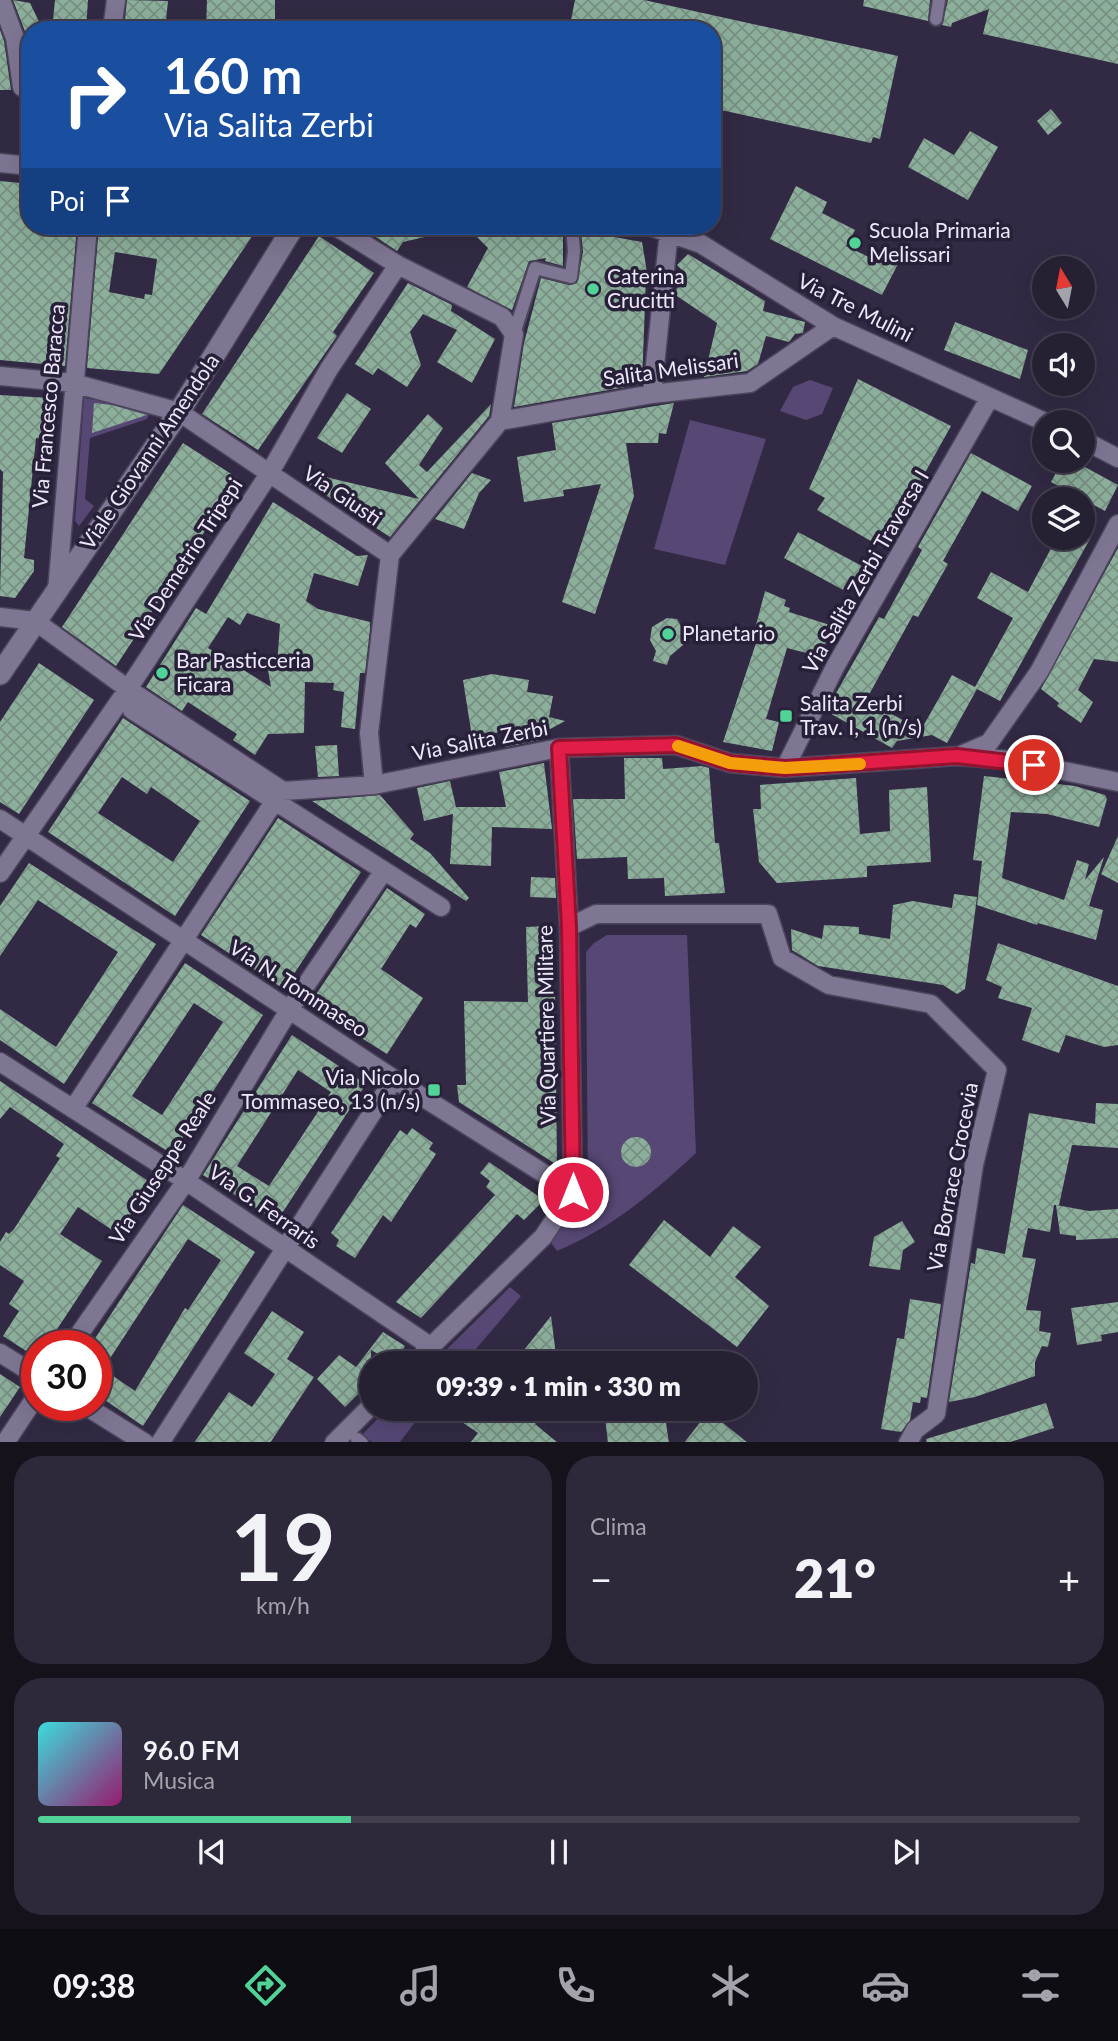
<!DOCTYPE html>
<html lang="it">
<meta charset="utf-8">
<style>
body{margin:0;font-family:Lato,sans-serif;background:#2e283b;color:#f1f3f6;height:100vh;display:flex;flex-direction:column;font-size:26px;white-space:nowrap}
*{box-sizing:border-box;margin:0}
p{font-size:23px;color:#a4a3ac}
.icon{flex:none;width:38px;height:38px;fill:none;stroke:currentColor;stroke-width:2;stroke-linecap:round;stroke-linejoin:round}
.map{position:relative;height:1442px;overflow:hidden}
.drawer{display:flex;flex-direction:column;gap:14px;padding:14px;background:#15121c;flex:1}
.drawer>*{flex:none}
.top-card{position:absolute;left:21px;top:21px;width:700px;height:214px;border-radius:28px;box-shadow:0 7px 28px #0002,0 0 0 2px #423e4e;background:#1a4fa0;color:#fff;overflow:hidden}
.needle{width:46px;rotate:350deg}
.fabs{position:absolute;left:1032px;top:256px;display:grid;gap:14px}
.fabs a{display:grid;place-items:center;width:63px;height:63px;border-radius:50%;background:#262033;box-shadow:0 7px 28px #0002,0 0 0 2px #423e4e;font-size:35px}
.speed{position:absolute;left:21px;top:1330px;display:flex;gap:14px;font-size:35px;font-weight:700;text-align:center}
.speed>*{display:grid;place-content:center;width:91px;height:91px;border-radius:50%;background:#262033;box-shadow:0 7px 28px #0002,0 0 0 2px #423e4e;line-height:1}
.speed .limit{border:10px solid #d22;background:#fff;color:#111}
.pin{position:absolute;display:grid;place-items:center;width:60px;height:60px;color:#fff;margin:-30px;border:4px solid #fff;border-radius:50%;box-shadow:0 2px 7px #0007}
.me{position:absolute;width:77px;margin:-38px;rotate:0deg;stroke-linejoin:round;filter:drop-shadow(0 0 5px #0008)}
.turn{display:flex;align-items:center;gap:24px;height:147px;padding:0 28px;font-size:32px}
.turn .icon{width:91px;height:91px;stroke-width:2.5}
.turn b{display:block;font-size:49px;line-height:60px}
.then{display:flex;align-items:center;height:66px;padding:0 28px;background:#0003;gap:14px;font-size:26px}
.big{font-size:52px;font-weight:800;line-height:1.1}
.drawer .widget{flex:1;display:flex;flex-direction:column;justify-content:center;gap:10px;min-width:0;padding:0 24px;border-radius:28px;background:#2e283b}
.drawer .dial{align-items:center;gap:0}
.dial b{font-size:91px;line-height:1}
.song{display:flex;align-items:center;gap:21px}
.cover{width:84px;height:84px;border-radius:10px;background:linear-gradient(135deg,hsl(180 70% 55%),hsl(320 70% 35%))}
.played{height:7px;border-radius:4px;background:linear-gradient(90deg,#51d398 30%,#423e4e 30%)}
.keys{display:flex;justify-content:space-around;direction:ltr}
.heat{display:flex;justify-content:space-between;align-items:center;font-size:38px;direction:ltr}
.drawer .tiles{flex:1;display:grid;gap:14px;grid-template-columns:1fr 1fr}
.widget:last-child{grid-column:span 2}
.trip{position:absolute;left:359px;top:1351px;width:399px;height:70px;border-radius:35px;background:#262033;box-shadow:0 7px 28px #0002,0 0 0 2px #423e4e;font-weight:800;line-height:70px;text-align:center}
.menu{display:flex;height:112px;justify-content:space-around;align-items:center;background:#0f0d14;color:#a4a3ac}
.menu .icon{width:49px;height:49px}
.menu .on{color:#51d398}
.menu b{font-size:32px;color:#f1f3f6}
.map>svg:first-child{display:block}
</style>
<div class="map">
<svg width="1118" height="1443" viewBox="0 0 1118 1443">
<defs>
<pattern id="building-cross-hatch" width="8" height="8" patternUnits="userSpaceOnUse" patternTransform="scale(1.75)"><rect width="8" height="8" fill="#8caf9b"/><path d="M0 0l8 8M0 8l8-8" fill="none" stroke="#779083"/></pattern>
</defs>
<rect width="100%" height="100%" fill="#322a44"/>
<!-- green -->
<path fill="#564775" d="M810,380L833,388L822,414L806,420L780,411L793,387Z
M84,398L151,409L147,419L90,438L85,499L94,506L79,526L75,521Z
M690,420L766,439L725,565L654,549Z
M607,935H687L696,1153C653,1193 612,1228 557,1251L549,1240L588,1191L586,952L594,943Z
M510,1287L521,1296L464,1363L445,1351Z
M387,1409H425L400,1442H372L362,1435Z"/>
<!-- building -->
<path fill="url(#building-cross-hatch)" fill-rule="evenodd" d="M13,0L30,3L43,30H30V61L26,34Z
M55,0H88L86,30H52Z
M127,0L168,1L165,30H124Z
M207,0H275V30H206Z
M575,0H644L898,56L880,139L873,137L871,143L712,108V30H569Z
M864,0H930L928,21L863,6Z
M948,0H1118V64L983,34L989,9L952,23L951,27L942,25Z
M0,30L4,41L11,90H0Z
M1051,109L1062,123L1048,135L1037,121Z
M970,131L998,147L968,200L908,167L924,138L954,155Z
M0,181L30,184V226H77L65,366L0,360Z
M796,186L827,202L822,213L855,230L846,246L879,262L887,247L903,254L882,295L770,239Z
M99,226H259L159,374L87,368ZM115,252L157,259L152,295L145,294L144,299L109,292Z
M359,226H445L446,232L403,242L397,251Z
M466,226H563V266L545,261L546,258L529,261L512,310L467,287L488,248Z
M581,231L642,242L648,278L646,276L642,384L514,407L524,343L541,278L569,285L577,283L583,252Z
M319,236L374,273L333,332L337,336L258,450L202,414Z
M688,254L765,301L763,311L805,322L803,333L795,334L789,342L766,336L758,364L747,371L704,377L717,323L674,294L685,273L677,265Z
M408,283L452,305L451,311L495,339L472,383L437,362L457,330L423,314L410,332L421,365L407,387L378,368L373,375L355,364Z
M955,322L1028,350L1020,379L944,350Z
M858,379L951,426L883,548L817,510L825,498L809,489Z
M347,393L371,409L342,453L317,438Z
M0,395L50,398L46,439L36,438L24,558L34,560V571L15,598L0,596L3,472L0,469Z
M94,403L112,405L147,415L92,433Z
M674,403L666,434L659,433L658,443H626L634,496L595,614L562,602L601,484L563,490L564,496L524,502L517,457L556,450L552,423Z
M491,404L489,416L390,537L310,485L317,475L419,499L385,463L428,414L443,428L419,465L427,472Z
M183,443L239,479L116,666L62,627Z
M971,453L1032,486L1018,511L982,491L943,561L948,564L918,617L913,615L866,700L921,730L952,675L975,687L1013,618L977,598L991,572L1028,592L1057,537H1091L1000,701L977,689L947,743L932,735L897,741L892,748L826,711L879,617L884,619L922,550L918,547Z
M1063,460H1072L1118,485L1105,511L1051,482Z
M472,473L491,480L479,493L464,529L435,519Z
M273,502L357,556L368,555L358,586L314,573L306,601L318,609L370,622V629L365,673H360L355,729L341,727L344,692L333,690L334,683L305,682L304,733L268,734L255,755L233,740L237,734L188,702L182,711L146,687L196,608L206,614ZM247,613L280,624L277,666L267,665L271,687L208,648L228,617L240,625Z
M798,532L862,566L847,592L784,558Z
M1118,548V662L1094,659L1078,690L1093,702L1081,723L1057,706L1059,703L1041,689Z
M765,591L786,600L784,606L790,608L789,612L830,625L822,657L787,648L766,719L779,722L772,751L723,742L760,631L755,629Z
M667,618L677,619L686,635L683,645L670,656L667,665L653,661L656,651L650,640L652,627Z
M39,663L94,700L19,814L0,802V722Z
M492,674L529,680L527,692L553,696L549,717L565,721L539,735L540,740L505,747L506,731L472,737L463,680Z
M123,718L250,801L175,916L48,832ZM122,777L147,794L151,787L200,821L173,862L98,813Z
M337,745L339,776L318,777L315,746Z
M624,758H662L663,769L702,766L709,768L715,843H719L725,893L665,896L664,878L628,879L627,857L577,859L573,799H625Z
M544,763L552,829L492,827L491,866L450,864L453,814L424,821L417,788L450,781L456,807H506L499,772Z
M984,776L1075,786L1105,795L1107,799L1099,827L1047,814L1011,812L1002,878L1064,900L1077,860L1089,864L1085,880L1104,857L1089,906L1103,910L1096,940L1038,923L1037,925L977,905L982,861L973,860Z
M856,778L860,834L890,831L889,790L927,787L931,862L867,866V877L777,883L759,862L753,809H761L760,785Z
M380,795L414,834L410,839L430,853L469,898L466,901L312,801Z
M278,818L361,872L284,989L201,935Z
M1118,836V883L1101,874Z
M29,863L156,944L64,1084L0,1040V1009L56,1047L118,952L38,900L0,956V906Z
M531,877L555,878L556,898L530,897Z
M387,888L425,914L416,928L410,924L381,969L423,998L387,1054L309,1005Z
M954,894L977,897L965,989L957,994L943,985L818,966L792,950L791,929L822,939L824,925L859,927V934L890,939L893,905L913,901L952,908Z
M548,926L551,991H555L557,1165L459,1102L457,1085H466L464,1001L528,1002L526,927Z
M998,943L1118,986V1045L1104,1047L1066,1035L1059,1053L1022,1040L1032,1008L998,998L1002,987L986,980Z
M185,963L263,1015L172,1154L92,1103ZM194,1003L223,1022L162,1115L132,1096Z
M292,1035L366,1084L277,1221L203,1175ZM298,1070L331,1092L269,1186L237,1166Z
M0,1081L151,1183L118,1234L78,1207L60,1234L102,1261L46,1346H37V1358L3,1336L19,1311L9,1304L24,1281L0,1265V1242L6,1232L9,1234L14,1229L60,1158L56,1156L64,1144L10,1107L0,1119Z
M1096,1103L1118,1104V1148L1072,1145L1059,1205H1054L1050,1232L1028,1228L1022,1257L1036,1259L1026,1310L1041,1311L1039,1331L1051,1333L1048,1347L1042,1346L1035,1362V1376L975,1397L949,1402L971,1263L975,1264L977,1248L1005,1254L1029,1113L1095,1124Z
M412,1128L433,1143L429,1149L436,1154L391,1222L383,1215L355,1258L336,1246L339,1240L331,1233L400,1130L407,1135Z
M621 1152a15 15 0 1 1 30 0a15 15 0 1 1-30 0Z
M489,1162L544,1200L524,1220L517,1214L421,1318L396,1302L495,1195L486,1187L490,1181L480,1173Z
M183,1205L255,1252L143,1426L96,1394V1346H90ZM188,1239L221,1260L188,1310L185,1308L135,1391L103,1369Z
M1056,1205L1089,1211L1118,1209V1238L1076,1240V1236L1060,1234Z
M664,1220L710,1257L733,1226L761,1247L735,1277L769,1306L737,1347L629,1265Z
M902,1221L915,1242L903,1250L900,1270L869,1266L874,1237Z
M910,1299L941,1304L927,1398L921,1397L920,1403L913,1402L910,1420L901,1432L881,1429L897,1338L904,1339Z
M1118,1302V1332L1101,1335L1102,1341L1077,1345L1071,1308Z
M272,1311L304,1332L287,1359L314,1377L270,1443H194L229,1392L252,1407L275,1374L244,1353Z
M551,1316L557,1363H514L528,1345Z
M383,1332L405,1346L394,1363L371,1350V1381L345,1407L317,1379L339,1355L356,1367Z
M0,1374L20,1387L0,1417Z
M1046,1403L1054,1428L1007,1443H927L926,1439Z
M443,1409H547L535,1424L558,1443H470L478,1433Z
M604,1409H664L669,1443H608Z
M699,1409H717L718,1419L748,1443H684L701,1421Z"/>
<g fill="none" stroke-linecap="round" stroke-linejoin="round">
<defs>
<path id="pedestrian" d="M936,19L939,0
M514,334L535,268L571,277L574,251L572,226
M357,1439L362,1443"/>
<path id="minor" d="M1,0L15,38L22,87
M112,30L116,0
M0,163L30,166
M335,226L398,265L502,317L514,334L500,421L390,555L369,733L374,785
M649,226L701,244L833,326L1045,422
M0,376L73,383L179,412L390,555
M652,394L669,231
M500,421L652,394L750,383L833,326
M1083,440L1118,458
M57,591L88,226
M0,617L35,621L128,689L132,710L441,907
M128,689L283,791L374,785L559,748L676,745L730,763L785,768L957,756L1010,760L1118,782
M961,755L989,743L1039,672L1118,524
M785,768L835,667L989,399
M0,819L394,1079L573,1192
M0,873L128,689L269,474L329,369L398,265
M569,927L596,914H768L782,958L829,985L931,1004L997,1070L974,1165L936,1414L915,1430L908,1443
M0,1062L186,1181L430,1346
M73,1109L274,802
M71,1346L186,1181L289,1010L383,872
M0,1353L37,1376
M414,1363L543,1237L573,1192L569,927L559,748
M84,1405L145,1443
M5,1443L37,1395
M160,1443L394,1079
M334,1443L371,1406"/>
<path id="tertiary" d="M0,674L179,412L294,226"/>
</defs>
<!-- pedestrian casing -->
<use href="#pedestrian" stroke="#4d455c" stroke-width="16"/>
<!-- minor casing -->
<use href="#minor" stroke="#4d455c" stroke-width="21"/>
<!-- tertiary casing -->
<use href="#tertiary" stroke="#4d455c" stroke-width="24"/>
<!-- pedestrian -->
<use href="#pedestrian" stroke="#7f7694" stroke-width="12"/>
<!-- minor -->
<use href="#minor" stroke="#7f7694" stroke-width="18"/>
<!-- tertiary -->
<use href="#tertiary" stroke="#7f7694" stroke-width="21"/>
</g>
<g fill="none" stroke-linecap="round" stroke-linejoin="round">
<defs>
<path id="route" d="M573,1192L569,927L559,748L676,745L730,763L785,768L957,756L1034,765"/>
</defs>
<!-- route casing -->
<use href="#route" stroke="#92132f" stroke-width="18"/>
<!-- route -->
<use href="#route" stroke="#e11d48" stroke-width="12"/>
<!-- slow -->
<path stroke="#f59e0b" stroke-width="12" d="M678,746L730,763L785,768L860,764"/>
</g>
<!-- markers -->
<g fill="#51d398" stroke="#282039" stroke-width="2.5">
<circle cx="855" cy="243" r="7"/>
<circle cx="593" cy="289" r="7"/>
<circle cx="668" cy="634" r="7"/>
<circle cx="162" cy="673" r="7"/>
<rect x="779" y="709" width="14" height="14" rx="3.5"/>
<rect x="427" y="1083" width="14" height="14" rx="3.5"/>
</g>
<g text-anchor="middle" stroke-width="7" stroke-linejoin="round" paint-order="stroke">
<!-- poi labels -->
<g font-size="21" fill="#ede8f9" stroke="#282039" text-anchor="start">
<text x="869" y="238">Scuola Primaria<tspan x="869" dy="24">Melissari</tspan></text>
<text x="607" y="284">Caterina<tspan x="607" dy="24">Crucitti</tspan></text>
<text x="682" y="641">Planetario</text>
<text x="176" y="668">Bar Pasticceria<tspan x="176" dy="24">Ficara</tspan></text>
<text x="800" y="711">Salita Zerbi<tspan x="800" dy="24">Trav. I, 1 (n/s)</tspan></text>
<text x="420" y="1085" text-anchor="end">Via Nicolo<tspan x="420" dy="24">Tommaseo, 13 (n/s)</tspan></text>
</g>
<!-- street labels -->
<g font-size="21" fill="#ede8f9" stroke="#282039">
<text transform="translate(855 308) rotate(27)" y="7">Via Tre Mulini</text>
<text transform="translate(671 370) rotate(-8)" y="7">Salita Melissari</text>
<text transform="translate(49 406) rotate(-85)" y="7">Via Francesco Baracca</text>
<text transform="translate(150 452) rotate(-56)" y="7">Viale Giovanni Amendola</text>
<text transform="translate(342 496) rotate(34)" y="7">Via Giusti</text>
<text transform="translate(186 560) rotate(-57)" y="7">Via Demetrio Tripepi</text>
<text transform="translate(866 572) rotate(-60)" y="7">Via Salita Zerbi Traversa I</text>
<text transform="translate(480 741) rotate(-11)" y="7">Via Salita Zerbi</text>
<text transform="translate(298 989) rotate(33)" y="7">Via N. Tommaseo</text>
<text transform="translate(547 1025) rotate(-91)" y="7">Via Quartiere Militare</text>
<text transform="translate(163 1168) rotate(-57)" y="7">Via Giuseppe Reale</text>
<text transform="translate(953 1177) rotate(-79)" y="7">Via Borrace Crocevia</text>
<text transform="translate(264 1207) rotate(35)" y="7">Via G. Ferraris</text>
</g>
</g>
</svg>
<div class="fabs">
<a><svg class="needle" viewBox="-14 -14 28 28"><path d="M0-13l5 13h-10z" fill="#e53935"/><path d="M0 13l5-13h-10z" fill="#a4a3ac"/></svg></a>
<a><svg class="icon" aria-label="sound" viewBox="0 0 24 24"><path d="M4 9h4l5-4v14l-5-4H4zM17 9q2 3 0 6"/></svg></a>
<a><svg class="icon" aria-label="search" viewBox="0 0 24 24"><circle cx="10" cy="10" r="6"/><path d="M15 15l6 6"/></svg></a>
<a><svg class="icon" aria-label="layers" viewBox="0 0 24 24"><path d="M12 4l9 5-9 5-9-5zM3 14l9 5 9-5"/></svg></a>
</div>
<div class="speed"><div class="limit">30</div></div>
<div class="pin" style="left:1034px;top:765px;background:#d93025"><svg class="icon" aria-label="arrive" viewBox="0 0 24 24"><path d="M6 21V4h12l-3 4 3 4H6"/></svg></div>
<svg class="me" style="left:573px;top:1192px" viewBox="-20 -20 40 40"><circle r="17" fill="#e11d48" stroke="#fff" stroke-width="3"/><path d="M0-11L8 9 0 5-8 9z" fill="#fff"/></svg>
<div class="trip">09:39 · 1 min · 330 m</div>
<div class="top-card">
<div class="turn"><svg class="icon" aria-label="right" viewBox="0 0 24 24"><path d="M7 20v-9h11M14 6l5 5-5 5"/></svg><div><b>160 m</b>Via Salita Zerbi</div></div>
<div class="then">Poi<svg class="icon" aria-label="arrive" viewBox="0 0 24 24"><path d="M6 21V4h12l-3 4 3 4H6"/></svg></div>
</div>
</div>
<section class="drawer">
<div class="tiles">
<div class="widget dial"><b>19</b><p>km/h</p></div>
<div class="widget"><p>Clima</p>
<div class="heat"><a>−</a><b class="big">21°</b><a>+</a></div>
</div>
<div class="widget">
<div class="song"><i class="cover"></i><div><b>96.0 FM</b><p>Musica</p></div></div>
<div class="played"></div>
<div class="keys"><svg class="icon" aria-label="previous" viewBox="0 0 24 24"><path d="M18 5L8 12l10 7zM5 5v14"/></svg><svg class="icon" aria-label="pause" viewBox="0 0 24 24"><path d="M8 5v14M16 5v14"/></svg><svg class="icon" aria-label="next" viewBox="0 0 24 24"><path d="M6 5l10 7-10 7zM19 5v14"/></svg></div>
</div>
</div>
</section>
<nav class="menu">
<b>09:38</b>
<svg class="icon on" aria-label="directions" viewBox="0 0 24 24"><path d="M12 3l9 9-9 9-9-9zM9 14v-3h6M13 9l2 2-2 2"/></svg>
<svg class="icon" aria-label="music" viewBox="0 0 24 24"><path d="M9 18V5l10-2v13"/><circle cx="6" cy="18" r="3"/><circle cx="16" cy="16" r="3"/></svg>
<svg class="icon" aria-label="phone" viewBox="0 0 24 24"><path d="M5 4h4l2 5-3 2q2 4 5 5l2-3 5 2v4C11 20 4 13 5 4z"/></svg>
<svg class="icon" aria-label="climate" viewBox="0 0 24 24"><path d="M12 3v18M4 7l16 10M4 17L20 7"/></svg>
<svg class="icon" aria-label="car" viewBox="0 0 24 24"><path d="M5 17H2v-5l4-1 3-4h7l3 4 3 1v5h-3M9 17h6M6 11h13"/><circle cx="7" cy="17" r="2"/><circle cx="17" cy="17" r="2"/></svg>
<svg class="icon" aria-label="filters" viewBox="0 0 24 24"><path d="M4 7h16M4 17h16"/><circle cx="9" cy="7" r="2"/><circle cx="15" cy="17" r="2"/></svg>
</nav>
